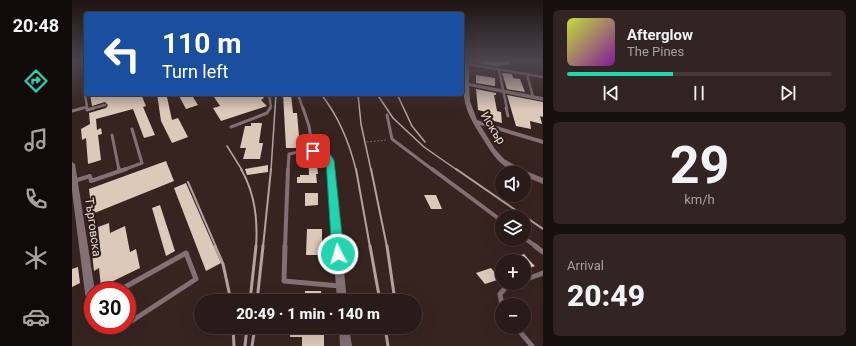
<!DOCTYPE html>
<meta charset="utf-8">
<style>
body{margin:0;font-family:Roboto,sans-serif;background:#312422;color:#f1f3f6;height:100vh;display:flex;flex-direction:column;font-size:15px;white-space:nowrap}
*{box-sizing:border-box;margin:0}
p{font-size:13px;color:#a5a1a2}
.icon{flex:none;width:22px;height:22px;fill:none;stroke:currentColor;stroke-width:2;stroke-linecap:round;stroke-linejoin:round}
.map{position:relative;flex:1;overflow:hidden}
.drawer{display:flex;flex-direction:column;gap:10px;padding:10px;background:#170f0e;width:313px}
.drawer>*{flex:none}
.guide{position:absolute;left:12px;top:12px;width:380px;height:84px;border-radius:4px;box-shadow:0 4px 16px #0002,0 0 0 1px #453938;background:#1a4fa0;color:#fff;overflow:hidden}
.buttons{position:absolute;left:423px;top:166px;display:grid;gap:8px}
.buttons a{display:grid;place-items:center;width:36px;height:36px;border-radius:50%;background:#291b19;box-shadow:0 4px 16px #0002,0 0 0 1px #453938;font-size:20px}
.speed{position:absolute;left:12px;top:282px;display:flex;gap:8px;font-size:20px;font-weight:700;text-align:center}
.speed>*{display:grid;place-content:center;width:52px;height:52px;border-radius:50%;background:#291b19;box-shadow:0 4px 16px #0002,0 0 0 1px #453938;line-height:1}
.speed .limit{border:6px solid #d22;background:#fff;color:#111}
.pin{position:absolute;display:grid;place-items:center;width:34px;height:34px;color:#fff;margin:-17px;border-radius:8px;box-shadow:0 2px 6px #0006}
.me{position:absolute;width:44px;margin:-22px;rotate:355deg;stroke-linejoin:round;filter:drop-shadow(0 0 3px #0008)}
.turn{display:flex;align-items:center;gap:14px;height:84px;padding:0 12px;font-size:18px}
.turn .icon{width:52px;height:52px;stroke-width:2.5}
.turn b{display:block;font-size:28px;line-height:34px}
.big{font-size:30px;font-weight:800;line-height:1.1}
.drawer .card{flex:1;display:flex;flex-direction:column;justify-content:center;gap:6px;min-width:0;padding:0 14px;border-radius:6px;background:#312422}
.drawer .dial{align-items:center;gap:0}
.dial b{font-size:52px;line-height:1}
.song{display:flex;align-items:center;gap:12px}
.cover{width:48px;height:48px;border-radius:6px;background:linear-gradient(135deg,hsl(70 70% 55%),hsl(290 70% 35%))}
.played{height:4px;border-radius:2px;background:linear-gradient(90deg,#21d5af 40%,#453938 40%)}
.keys{display:flex;justify-content:space-around;direction:ltr}
.trip{position:absolute;left:122px;top:294px;width:228px;height:40px;border-radius:20px;background:#291b19;box-shadow:0 4px 16px #0002,0 0 0 1px #453938;font-weight:800;line-height:40px;text-align:center}
main{display:flex;flex:1;min-height:0}
.menu{display:flex;flex-direction:column;width:72px;justify-content:space-around;align-items:center;background:#100b0a;color:#a5a1a2}
.menu .icon{width:28px;height:28px}
.menu .selected{color:#21d5af}
.menu b{font-size:18px;color:#f1f3f6}
.map>svg:first-child{display:block}
</style>
<main>
<nav class="menu">
<b>20:48</b>
<svg class="icon selected" aria-label="directions" viewBox="0 0 24 24"><path d="M12 3l9 9-9 9-9-9zM9 14v-3h6M13 9l2 2-2 2"/></svg>
<svg class="icon" aria-label="music" viewBox="0 0 24 24"><path d="M9 18V5l10-2v13"/><circle cx="6" cy="18" r="3"/><circle cx="16" cy="16" r="3"/></svg>
<svg class="icon" aria-label="phone" viewBox="0 0 24 24"><path d="M5 4h4l2 5-3 2q2 4 5 5l2-3 5 2v4C11 20 4 13 5 4z"/></svg>
<svg class="icon" aria-label="climate" viewBox="0 0 24 24"><path d="M12 3v18M4 7l16 10M4 17L20 7"/></svg>
<svg class="icon" aria-label="car" viewBox="0 0 24 24"><path d="M5 17H2v-5l4-1 3-4h7l3 4 3 1v5h-3M9 17h6M6 11h13"/><circle cx="7" cy="17" r="2"/><circle cx="17" cy="17" r="2"/></svg>
</nav>
<div class="map">
<svg width="471" height="346" viewBox="0 0 471 346">
<rect width="100%" height="100%" fill="#372421"/>
<!-- building -->
<path fill="#ddc9ba" d="M408,61H438V64L425,66L407,63Z
M430,73L440,74L441,78L448,79L453,92L435,89Z
M404,75L423,78V86L404,83Z
M404,89L424,93V95H422L425,111L429,112L430,123L414,119V112L406,110Z
M18,94H69L74,106L71,107L83,135L72,138L61,109L24,119L25,130L29,128L30,134L26,135L29,160L16,164L14,138L10,140L9,129L18,124L17,113L34,108L36,105L33,102L20,106Z
M85,94H93L95,97L100,120L106,118L116,137L100,143L89,121Z
M106,94H119L126,105L114,109Z
M140,94H188L192,98L189,100L195,106L149,121L141,108L148,106Z
M211,94H219L221,113H225L228,148H214Z
M435,95L471,102V117L468,116L470,124L458,121L459,129L444,126Z
M179,123H190L187,143H191L188,159H171L174,148H168L173,126H179Z
M236,154H244L246,174H244L245,183H225V177H228V175H237Z
M94,161L102,181L20,214L17,189Z
M196,165V172L175,175L173,169Z
M114,183L149,263L134,271L102,188Z
M233,193H246V205L233,206Z
M352,195H364L370,209H359Z
M88,205L103,251L94,256L80,208Z
M37,223L38,233L53,226L58,252L64,249L68,268L29,287L27,268L22,271L20,253L28,249L26,227Z
M235,229H250V255H234Z
M452,254L458,261L463,266L455,269L452,266V261H448L444,257Z
M6,267L8,283L0,287V269Z
M419,268L428,279L413,284L404,273Z
M233,291H249L250,301H233Z
M218,327H252V346H230V337H218Z"/>
<g fill="none" stroke-linecap="round" stroke-linejoin="round">
<!-- path -->
<path stroke="#857472" stroke-width="1" stroke-dasharray="1.5 2" stroke-linecap="butt" d="M295,142L315,140"/>
<!-- lane-far3 -->
<path stroke="#836f74" stroke-width="2.5" d="M395,64L471,77
M427,70L435,109
M455,74L461,97
M12,87L15,107
M197,94L199,107L198,109
M226,94L231,109
M7,109L15,107V109
M18,109L33,105"/>
<!-- lane-far2 -->
<path stroke="#836f74" stroke-width="3" d="M15,108V110L22,108
M231,108L237,126L241,151
M434,108L436,116
M0,111L11,108
M315,115L320,139L361,170
M159,127L195,113L198,108
M40,135L47,170
M51,170L70,163L60,129
M216,170L217,154C232,151 249,146 258,161"/>
<!-- lane-far1 -->
<path stroke="#836f74" stroke-width="4" d="M47,169V171
M360,169L430,221
M2,181L18,176L19,181L54,169
M452,238L465,247
M213,247L216,169"/>
<!-- lane -->
<path stroke="#836f74" stroke-width="5" d="M213,246L212,281L268,286
M463,246L471,252
M452,280L471,273
M46,291L114,253L124,279L55,324
M430,305L428,294L436,285L443,283
M42,325L46,330L54,325
M444,327L460,346"/>
<!-- street -->
<path fill="#836f74" fill-rule="evenodd" d="M391,61H395L397,68V83L471,97V101L397,86L398,101L405,120L471,140V144L408,125L423,149L432,159L449,169L471,178V184L452,176V173C432,173 420,154 411,139C400,122 390,107 392,85L391,84L392,83L393,68Z
M256,159H260L261,161L275,301H265L255,161Z
M0,162L3,164L23,291H21V297L18,298L14,297L13,293L0,191Z
M267,327H277L280,346H268Z"/>
<!-- rail-far2 -->
<path stroke="#b2a3a1" stroke-width="1.5" d="M249,94C267,117 277,141 284,170
M286,94L289,124L299,170
M305,94L321,118L352,147L385,170
M325,94L340,126L353,142
M155,146L170,170
M199,170L204,94"/>
<!-- rail-far1 -->
<path stroke="#b2a3a1" stroke-width="2" d="M169,169C183,193 186,220 184,247
M284,169L298,247
M299,169L315,247
M384,169L471,229
M116,182L144,247
M191,247L199,169"/>
<!-- rail -->
<path stroke="#b2a3a1" stroke-width="3" d="M143,246L151,264L159,301
M298,246L308,301
M315,246L323,301
M178,301L184,246
M185,301L191,246
M161,327L162,346
M313,327L316,346
M173,346L175,327
M180,346L183,327"/>
</g>
<!-- sky -->
<linearGradient id="sky" x2="0" y2="1"><stop stop-color="#1e1412"/><stop offset="0.55" stop-color="#4d454e"/><stop offset="1" stop-color="#4d454e" stop-opacity="0"/></linearGradient>
<rect width="471" height="110" fill="url(#sky)"/>
<!-- route -->
<path fill="#21d5af" stroke="#158a72" d="M241,148L255,150L262,160L272,254L270,258L266,260L262,258L260,254L254,161L249,155L238,153L237,151L238,149Z"/>
<g text-anchor="middle" stroke-width="4" stroke-linejoin="round" paint-order="stroke">
<!-- street labels -->
<g font-size="12" fill="#e7d9d7" stroke="#2d1b18">
<text transform="translate(421 128) rotate(58)" y="4">Искър</text>
<text transform="translate(21 227) rotate(82)" y="4">Търговска</text>
</g>
</g>
</svg>
<div class="buttons">
<a><svg class="icon" aria-label="sound" viewBox="0 0 24 24"><path d="M4 9h4l5-4v14l-5-4H4zM17 9q2 3 0 6"/></svg></a>
<a><svg class="icon" aria-label="layers" viewBox="0 0 24 24"><path d="M12 4l9 5-9 5-9-5zM3 14l9 5 9-5"/></svg></a>
<a>+</a>
<a>−</a>
</div>
<div class="speed"><div class="limit">30</div></div>
<div class="pin" style="left:241px;top:151px;background:#d93025"><svg class="icon" aria-label="arrive" viewBox="0 0 24 24"><path d="M6 21V4h12l-3 4 3 4H6"/></svg></div>
<svg class="me" style="left:266px;top:254px" viewBox="-20 -20 40 40"><circle r="17" fill="#21d5af" stroke="#fff" stroke-width="3"/><path d="M0-11L8 9 0 5-8 9z" fill="#fff"/></svg>
<div class="trip">20:49 · 1 min · 140 m</div>
<div class="guide">
<div class="turn"><svg class="icon" aria-label="left" viewBox="0 0 24 24"><path d="M17 20v-9H6M10 6l-5 5 5 5"/></svg><div><b>110 m</b>Turn left</div></div>
</div>
</div>
<section class="drawer">
<div class="card">
<div class="song"><i class="cover"></i><div><b>Afterglow</b><p>The Pines</p></div></div>
<div class="played"></div>
<div class="keys"><svg class="icon" aria-label="previous" viewBox="0 0 24 24"><path d="M18 5L8 12l10 7zM5 5v14"/></svg><svg class="icon" aria-label="pause" viewBox="0 0 24 24"><path d="M8 5v14M16 5v14"/></svg><svg class="icon" aria-label="next" viewBox="0 0 24 24"><path d="M6 5l10 7-10 7zM19 5v14"/></svg></div>
</div>
<div class="card dial"><b>29</b><p>km/h</p></div>
<div class="card"><p>Arrival</p><b class="big">20:49</b></div>
</section>
</main>
